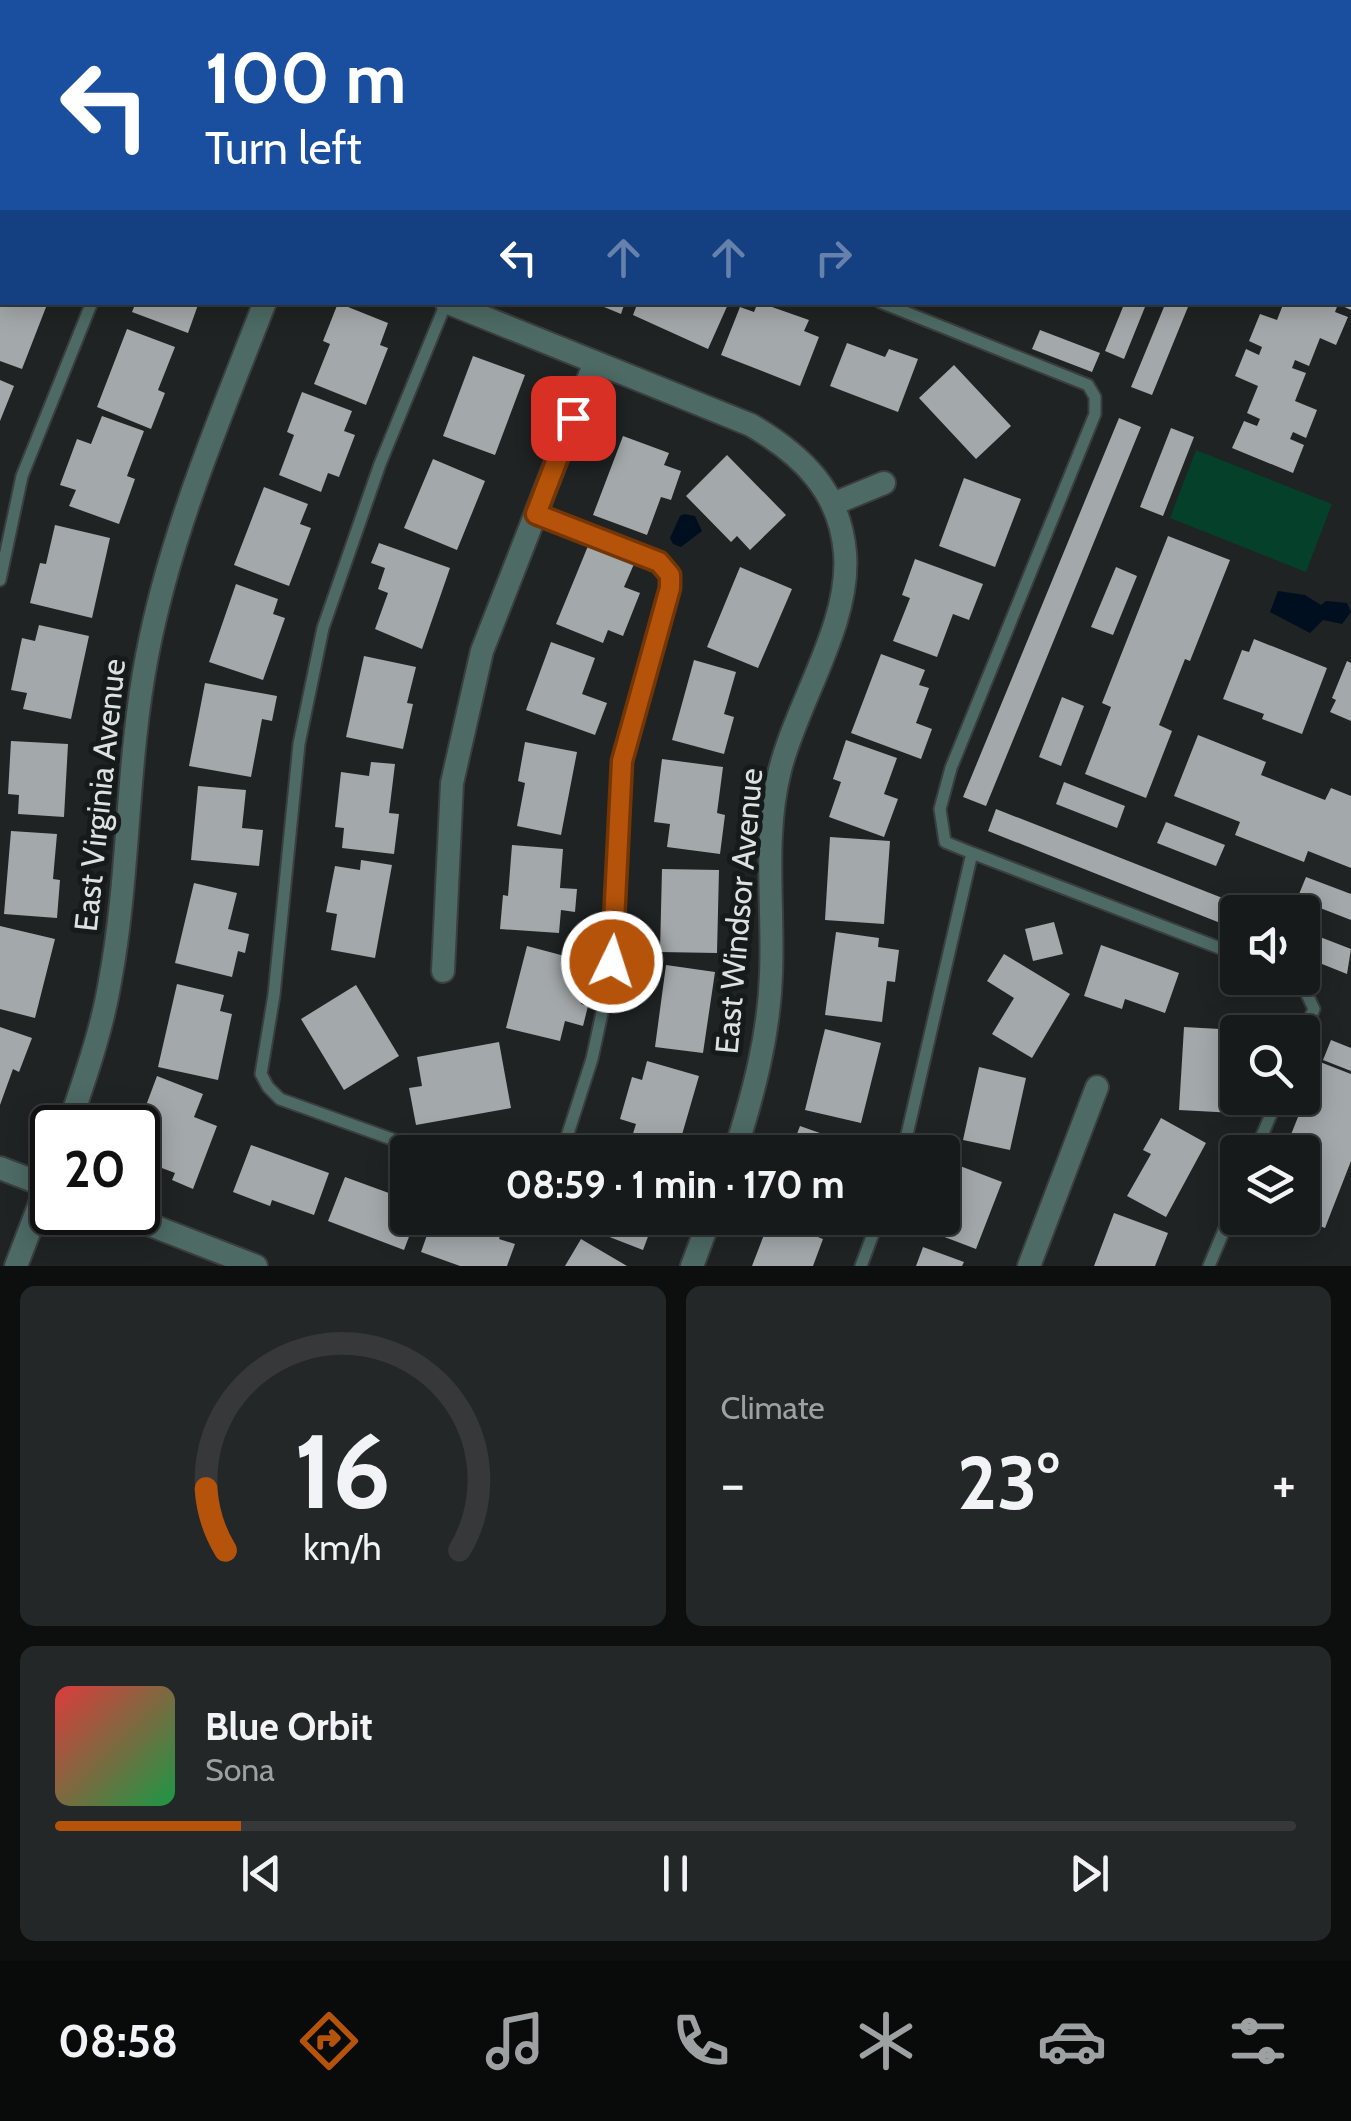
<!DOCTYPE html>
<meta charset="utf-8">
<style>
body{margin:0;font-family:Cabin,sans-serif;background:#242727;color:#f1f3f6;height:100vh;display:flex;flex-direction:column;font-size:38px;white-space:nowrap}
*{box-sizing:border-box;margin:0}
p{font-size:32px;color:#9ea1a2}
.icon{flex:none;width:55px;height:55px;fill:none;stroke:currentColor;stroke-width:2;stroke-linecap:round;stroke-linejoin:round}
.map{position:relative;height:1266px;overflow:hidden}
.drawer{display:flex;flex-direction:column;gap:20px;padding:20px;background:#0d0e0e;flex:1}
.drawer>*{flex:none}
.banner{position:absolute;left:0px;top:0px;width:1352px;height:305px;box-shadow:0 5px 25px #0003,0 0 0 2px #363839;background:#1a4fa0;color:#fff;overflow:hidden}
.controls{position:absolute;left:1220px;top:895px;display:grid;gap:20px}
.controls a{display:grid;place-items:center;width:100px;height:100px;border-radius:10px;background:#171a1a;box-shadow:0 5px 25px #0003,0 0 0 2px #363839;font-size:50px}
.speed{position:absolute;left:30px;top:1105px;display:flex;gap:20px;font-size:50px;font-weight:700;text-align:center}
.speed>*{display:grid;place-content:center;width:130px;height:130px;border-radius:50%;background:#171a1a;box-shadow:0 5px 25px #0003,0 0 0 2px #363839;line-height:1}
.speed .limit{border:5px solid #111;border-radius:15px;background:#fff;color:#111}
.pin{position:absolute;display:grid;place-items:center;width:85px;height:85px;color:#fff;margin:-42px;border-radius:20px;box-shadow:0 5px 15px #0006}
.me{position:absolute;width:110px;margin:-55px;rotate:4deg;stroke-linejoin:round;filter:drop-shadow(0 0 8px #0008)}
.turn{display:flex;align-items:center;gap:35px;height:210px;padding:0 40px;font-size:45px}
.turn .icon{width:130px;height:130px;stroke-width:2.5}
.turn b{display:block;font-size:70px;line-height:85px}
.lanes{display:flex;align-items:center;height:95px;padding:0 40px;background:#0003;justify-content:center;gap:50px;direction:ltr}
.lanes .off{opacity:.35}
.big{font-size:75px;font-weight:700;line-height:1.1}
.drawer .tile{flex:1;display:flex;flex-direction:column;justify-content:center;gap:15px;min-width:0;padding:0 35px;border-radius:15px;background:#242727}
.drawer .dial{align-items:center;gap:0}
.dial svg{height:260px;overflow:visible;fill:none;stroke:#363839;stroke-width:7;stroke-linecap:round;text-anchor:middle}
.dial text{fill:#f1f3f6;stroke:none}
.song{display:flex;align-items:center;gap:30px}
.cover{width:120px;height:120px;border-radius:15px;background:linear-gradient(135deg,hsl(0 70% 55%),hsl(140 70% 35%))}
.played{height:10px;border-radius:5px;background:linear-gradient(90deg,#b45309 15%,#363839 15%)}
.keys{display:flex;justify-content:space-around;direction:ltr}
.heat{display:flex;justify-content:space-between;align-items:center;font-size:55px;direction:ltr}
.drawer .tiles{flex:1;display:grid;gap:20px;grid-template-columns:1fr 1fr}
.tile:last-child{grid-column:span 2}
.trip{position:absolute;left:390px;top:1135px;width:570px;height:100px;border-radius:10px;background:#171a1a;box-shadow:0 5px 25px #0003,0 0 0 2px #363839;font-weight:700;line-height:100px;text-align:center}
.tabs{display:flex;height:160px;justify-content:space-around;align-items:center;background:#090a0a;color:#9ea1a2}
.tabs .icon{width:70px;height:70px}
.tabs .on{color:#b45309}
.tabs b{font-size:45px;color:#f1f3f6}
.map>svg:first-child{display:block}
</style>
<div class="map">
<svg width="1351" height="1266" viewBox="0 0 1351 1266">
<rect width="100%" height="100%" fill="#1f2323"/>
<!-- built -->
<path fill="#222e2f" d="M1210,0H1351V85L1350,2H1209Z"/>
<!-- green -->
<path fill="#04402a" d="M1196,450L1332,504L1306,572L1170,518Z"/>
<!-- water -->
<path fill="#000f1f" d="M684,514L695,516L702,531L681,547L673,544L670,538L680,516Z
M1278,591L1305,595L1321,605L1326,601L1347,603L1351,612L1342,624L1323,620L1310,633L1270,612Z"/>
<!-- building -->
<path fill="#a3a8aa" d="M0,302H48L22,369L0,361Z
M136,302H199L188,333L132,312Z
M592,302H625L621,314Z
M638,302H729L708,349L633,315Z
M758,302L809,320L804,331L819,337L800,386L721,355L740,307L754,312Z
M1125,302H1147L1124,359L1105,351Z
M1166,302H1190L1152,395L1131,387Z
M1284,302H1351V310L1338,304L1335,312L1348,317L1336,345L1320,338L1309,366L1295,360L1292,368L1306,373L1295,401L1317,410L1306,438L1293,432L1290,439L1304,445L1293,473L1232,448L1244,421L1257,426L1260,419L1247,413L1258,386L1235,376L1246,349L1259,355L1262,347L1249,341L1260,314L1277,320Z
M338,303L388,323L380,345L388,348L366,405L314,384L330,344L323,341Z
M127,329L175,347L158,390L165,393L151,429L97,407Z
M1040,330L1100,353L1092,372L1032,349Z
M847,343L885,357L889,349L918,359L898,412L830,386Z
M473,356L525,375L495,455L443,436Z
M954,365L1011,426L976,459L919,398Z
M0,380L14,386L0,421Z
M302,392L352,411L344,431L355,435L339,477L328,473L321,492L279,475L294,435L287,432Z
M102,416L144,431L127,476L135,479L119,524L69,506L76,490L60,485L77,439L91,444Z
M1119,418L1141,427L986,806L963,797Z
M1171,428L1194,437L1163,516L1140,507Z
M623,436L669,453L664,465L681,471L671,500L661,497L647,535L593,515Z
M727,455L786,515L750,550L737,536L731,542L686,496Z
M433,459L485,481L457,550L404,528Z
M964,478L1021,499L995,567L939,546Z
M264,487L308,504L300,524L311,528L289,586L234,565Z
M55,525L110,538L92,618L30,603L40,563L46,564Z
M1168,536L1230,560L1190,661L1185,659L1159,725L1172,731L1146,798L1085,774L1111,707L1102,703Z
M379,543L450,568L422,649L375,629L388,593L378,589L385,568L371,563Z
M588,546L634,564L624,587L640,593L623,636L608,630L603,643L556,624Z
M915,559L983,584L969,620L953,614L937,657L893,641L910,598L902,595Z
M740,567L792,589L758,668L707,647Z
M1116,567L1137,576L1113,635L1091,627Z
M236,584L278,599L273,614L285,618L263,680L209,662Z
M39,625L89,636L71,719L23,709L27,693L11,690L22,638L35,641Z
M1254,639L1327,668L1302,734L1262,719L1264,714L1223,699L1242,650L1249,652Z
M551,642L595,658L582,694L607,703L595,735L526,710Z
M881,654L925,670L919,685L929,688L916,723L932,729L921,759L851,733Z
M364,656L416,667L407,703L413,704L403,749L346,737Z
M694,660L736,672L724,714L734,717L724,754L672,740Z
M1347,661L1351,663V721L1330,712L1336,700L1332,698Z
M205,683L277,696L272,721L262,719L251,777L189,766Z
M1062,697L1084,706L1061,766L1039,757Z
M1198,735L1266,762L1261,775L1325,800L1331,788L1351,796V868L1308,851L1304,862L1235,835L1240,822L1174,796Z
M846,740L897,758L884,794L898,799L884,837L829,817L841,782L833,779Z
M11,741L68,744L64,817L18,814L19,795L8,794Z
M525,742L577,752L561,835L517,826L525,783L518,781Z
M662,759L723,767L717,813L725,815L720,854L667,847L670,824L654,822Z
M371,762L395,764L389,813L399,814L394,854L342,848L344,828L335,827L341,772L369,776Z
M1064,782L1125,806L1117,828L1056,804Z
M198,786L246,790L242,828L263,830L259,866L191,860Z
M996,809L1258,912H1238V930L988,831Z
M1166,822L1225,845L1216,866L1157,843Z
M11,831L57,834L53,879L60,880L57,918L4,914Z
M830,837L890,841L884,924L825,920Z
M512,845L563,849L560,888L577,889L575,912L561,910L559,933L500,929L503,895L508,896Z
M361,860L392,865L375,958L331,950L337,914L326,912L335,866L360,870Z
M662,869L719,870L717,953L660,952Z
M1306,877L1351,894V920L1297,899Z
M194,883L237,893L228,929L249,934L245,953L238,951L232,977L175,963Z
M1054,922L1063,954L1033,961L1025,929Z
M0,926L55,939L35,1018L0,1009Z
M1302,930L1351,949L1347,974L1302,956Z
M836,932L879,938L878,947L899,950L895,982L887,981L882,1022L825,1015Z
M1101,945L1179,973L1165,1013L1125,999L1122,1009L1084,996Z
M527,946L591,963L581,1004L588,1006L583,1026L565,1021L560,1041L506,1028Z
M1004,954L1070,994L1032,1058L992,1034L1014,998L987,981Z
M666,965L715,972L703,1053L655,1047Z
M177,984L224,995L220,1011L232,1014L218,1080L158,1067Z
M356,985L399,1056L344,1090L301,1019Z
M0,1027L32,1038L19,1072L13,1069L0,1105Z
M1184,1027L1238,1030L1235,1113L1179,1110Z
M825,1029L881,1043L861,1123L805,1110Z
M1331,1040L1351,1048V1071L1323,1060Z
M499,1042L511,1108L416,1125L409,1088L422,1086L417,1057Z
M647,1061L699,1076L677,1152H661L630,1143L636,1124L620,1119L632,1077L642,1080Z
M1320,1062L1351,1074V1161L1325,1228L1302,1219V1152H1284Z
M979,1067L1026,1078L1010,1150L963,1140Z
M157,1076L203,1094L194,1117L217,1126L193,1189L172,1180L175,1173L138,1159V1127Z
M1161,1118L1206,1143L1166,1217L1127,1196L1151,1154L1143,1150Z
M800,1126L854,1145L852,1152H790Z
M251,1145L329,1173L314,1215L272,1200L270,1206L233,1192Z
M947,1161L1002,1182L976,1249L921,1228L925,1218H942V1171Z
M345,1177L408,1200V1218H416L404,1250L328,1221Z
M1114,1213L1168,1233L1155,1266H1094Z
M433,1218L467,1227L471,1218H484L504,1225L499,1239L515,1244L507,1266H460L421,1252Z
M599,1218H655L643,1250L594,1231Z
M770,1219L823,1239L813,1266H752Z
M581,1239L627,1266H565Z
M923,1247L964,1262L962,1266H916Z"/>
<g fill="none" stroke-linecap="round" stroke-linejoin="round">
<defs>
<path id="lane" d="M119,0L126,2
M483,0L489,2
M519,2L520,0
M611,2L612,0
M942,2L943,0
M880,302L1088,385L1095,397V414L951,768L940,809L945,842L972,853L903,1152
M536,514L659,561L671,575L670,588L622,761L613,962L592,1059L562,1152
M0,580L22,476L92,302
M972,853L1238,955
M1291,978L1303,986L1314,1009L1302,1036
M428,1152L280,1099L268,1087L261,1074L274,995L299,744L323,628L380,464L446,303
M1255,1152L1278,1098
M861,1266L879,1218
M1209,1266L1238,1197"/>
<path id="street" d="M389,2L390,0
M0,126L2,127
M446,302L751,425C802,455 840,491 845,553C851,623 797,702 780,770C763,836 774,908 771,975C769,1036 753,1095 735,1152
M833,504L884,483
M443,971L452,783L482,651L595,362
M68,1128C84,1080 102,1031 110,981C130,874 126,765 147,656C170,534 220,418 265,302
M0,1168L52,1188
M117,1212L256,1266
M16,1266L52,1172
M692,1266L710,1218
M1029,1266L1097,1087"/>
<path id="primary" d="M1007,0L1013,2
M1350,132H1351"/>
</defs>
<!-- lane casing -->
<use href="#lane" stroke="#3a3e3e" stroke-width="15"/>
<!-- street casing -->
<use href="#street" stroke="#3a3e3e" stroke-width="26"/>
<!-- primary casing -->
<use href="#primary" stroke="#3a3e3e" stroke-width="29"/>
<!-- lane -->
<use href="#lane" stroke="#4d6a64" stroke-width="11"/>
<!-- street -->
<use href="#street" stroke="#4d6a64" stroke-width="22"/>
<!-- primary -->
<use href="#primary" stroke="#75b2a8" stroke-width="25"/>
</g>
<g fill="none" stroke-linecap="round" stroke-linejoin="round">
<defs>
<path id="route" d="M573,418L536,514L659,562L670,575V588L622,761L612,962"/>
</defs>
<!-- route casing -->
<use href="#route" stroke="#753606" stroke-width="25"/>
<!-- route -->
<use href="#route" stroke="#b45309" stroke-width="18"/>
</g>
<g text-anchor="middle" stroke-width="10" stroke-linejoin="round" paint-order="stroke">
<!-- street labels -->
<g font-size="32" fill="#dee1e1" stroke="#151a1a">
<text transform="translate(100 795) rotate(-84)" y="11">East Virginia Avenue</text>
<text transform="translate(739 911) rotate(-85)" y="11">East Windsor Avenue</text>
</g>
</g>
</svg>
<div class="controls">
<a><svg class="icon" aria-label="sound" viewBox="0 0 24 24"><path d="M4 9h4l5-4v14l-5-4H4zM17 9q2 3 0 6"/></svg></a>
<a><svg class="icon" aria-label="search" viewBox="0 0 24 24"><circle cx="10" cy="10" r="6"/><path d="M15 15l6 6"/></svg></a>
<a><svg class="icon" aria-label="layers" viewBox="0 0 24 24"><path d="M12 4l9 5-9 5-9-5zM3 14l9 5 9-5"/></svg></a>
</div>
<div class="speed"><div class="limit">20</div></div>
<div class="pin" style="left:573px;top:418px;background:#d93025"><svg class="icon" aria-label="arrive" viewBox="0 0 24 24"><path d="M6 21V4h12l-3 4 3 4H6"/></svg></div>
<svg class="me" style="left:612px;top:962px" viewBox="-20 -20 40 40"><circle r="17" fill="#b45309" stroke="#fff" stroke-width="3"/><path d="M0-11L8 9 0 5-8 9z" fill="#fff"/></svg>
<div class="trip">08:59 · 1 min · 170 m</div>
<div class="banner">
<div class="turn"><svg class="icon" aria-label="left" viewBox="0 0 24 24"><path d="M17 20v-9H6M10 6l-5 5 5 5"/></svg><div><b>100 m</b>Turn left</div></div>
<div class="lanes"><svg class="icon" aria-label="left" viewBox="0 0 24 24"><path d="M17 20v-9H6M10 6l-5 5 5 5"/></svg><svg class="icon off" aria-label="ahead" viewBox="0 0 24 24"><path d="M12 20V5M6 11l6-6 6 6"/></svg><svg class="icon off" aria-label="ahead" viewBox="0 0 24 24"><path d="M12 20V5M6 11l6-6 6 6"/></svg><svg class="icon off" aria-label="right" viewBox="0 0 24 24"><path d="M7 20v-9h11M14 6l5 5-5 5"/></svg></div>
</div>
</div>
<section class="drawer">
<div class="tiles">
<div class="tile dial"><svg viewBox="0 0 100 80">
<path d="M14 69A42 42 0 1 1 86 69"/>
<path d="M14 69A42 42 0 0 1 8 50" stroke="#b45309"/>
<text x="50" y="56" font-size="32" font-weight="700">16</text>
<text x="50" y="72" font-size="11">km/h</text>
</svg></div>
<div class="tile"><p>Climate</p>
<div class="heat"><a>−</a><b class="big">23°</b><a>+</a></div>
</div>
<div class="tile">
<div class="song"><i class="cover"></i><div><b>Blue Orbit</b><p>Sona</p></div></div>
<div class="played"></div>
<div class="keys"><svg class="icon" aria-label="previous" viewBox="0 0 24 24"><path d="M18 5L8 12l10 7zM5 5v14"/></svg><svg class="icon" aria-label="pause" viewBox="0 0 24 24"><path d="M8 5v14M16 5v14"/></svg><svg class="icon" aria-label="next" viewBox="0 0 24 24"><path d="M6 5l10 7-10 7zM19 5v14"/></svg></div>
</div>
</div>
</section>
<nav class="tabs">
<b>08:58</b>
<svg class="icon on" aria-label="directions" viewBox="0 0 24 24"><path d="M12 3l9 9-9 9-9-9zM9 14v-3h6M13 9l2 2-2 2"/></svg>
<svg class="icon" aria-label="music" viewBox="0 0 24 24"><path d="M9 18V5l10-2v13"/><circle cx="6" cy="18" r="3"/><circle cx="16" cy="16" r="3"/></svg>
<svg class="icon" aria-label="phone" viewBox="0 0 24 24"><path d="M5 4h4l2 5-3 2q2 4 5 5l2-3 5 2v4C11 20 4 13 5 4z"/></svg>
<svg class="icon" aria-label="climate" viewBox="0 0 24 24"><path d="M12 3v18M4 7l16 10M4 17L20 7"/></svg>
<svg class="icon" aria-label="car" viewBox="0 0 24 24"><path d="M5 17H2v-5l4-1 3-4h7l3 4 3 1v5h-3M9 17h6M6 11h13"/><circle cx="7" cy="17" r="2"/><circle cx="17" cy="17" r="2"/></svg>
<svg class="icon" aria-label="filters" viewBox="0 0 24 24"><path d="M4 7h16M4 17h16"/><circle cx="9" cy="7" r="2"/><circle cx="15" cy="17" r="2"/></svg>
</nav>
